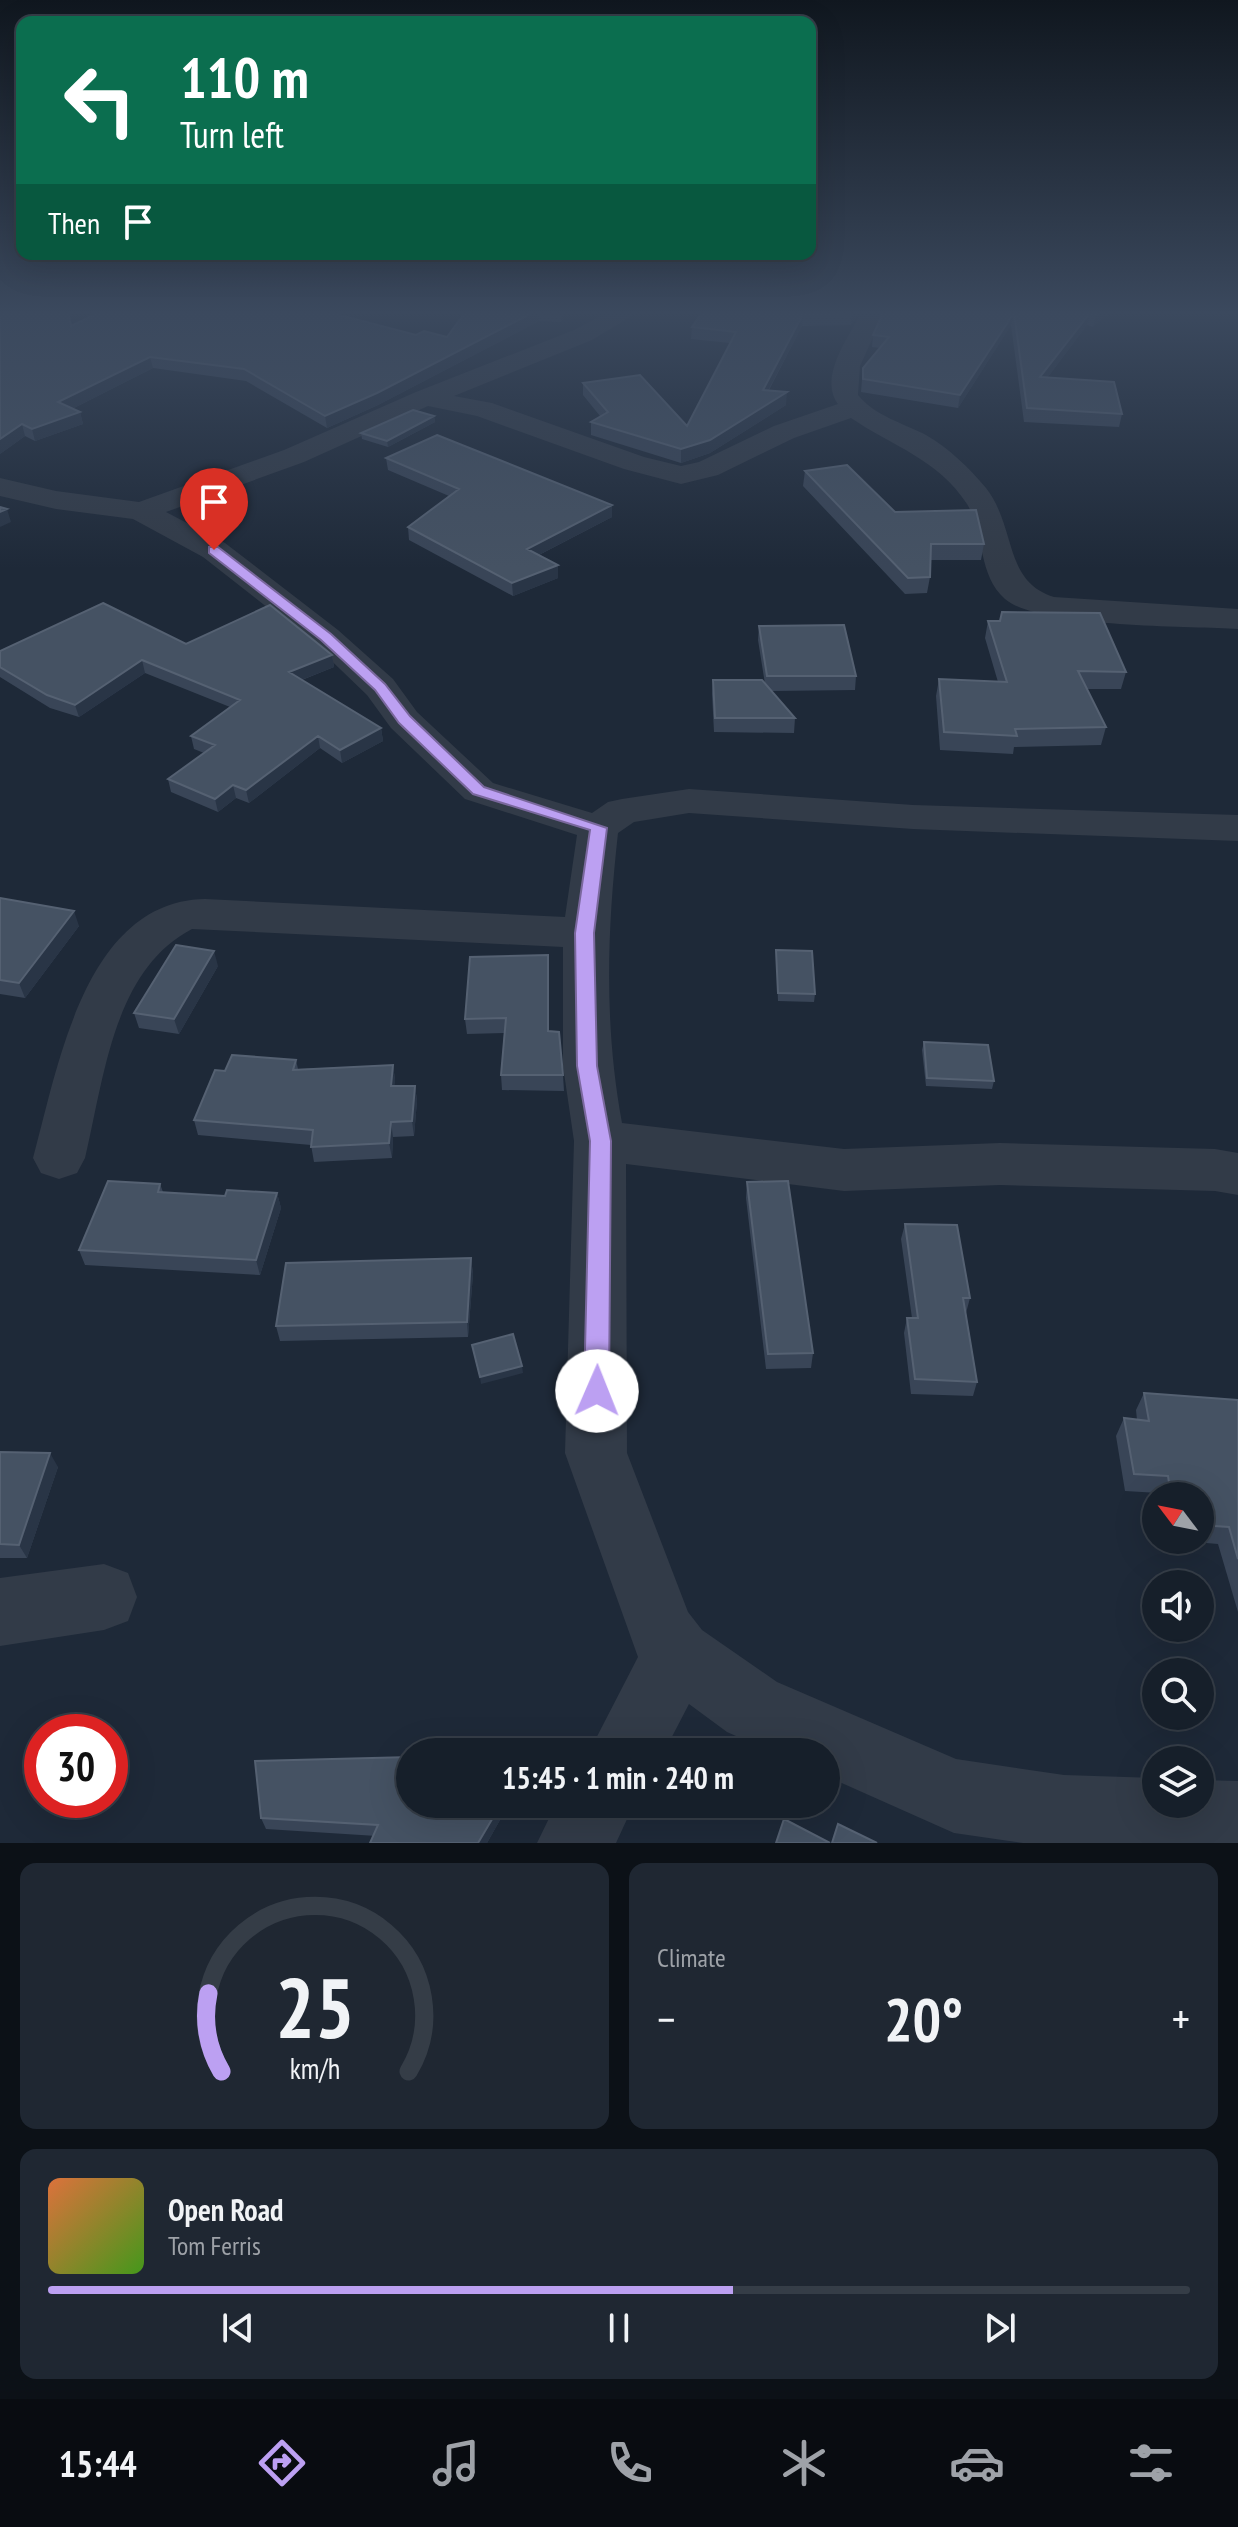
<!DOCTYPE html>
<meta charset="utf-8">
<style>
body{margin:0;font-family:"PT Sans Narrow",sans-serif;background:#1f2732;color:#f1f3f6;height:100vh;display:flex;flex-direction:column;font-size:30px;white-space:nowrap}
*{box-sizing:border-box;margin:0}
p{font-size:26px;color:#9ea2a8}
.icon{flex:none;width:44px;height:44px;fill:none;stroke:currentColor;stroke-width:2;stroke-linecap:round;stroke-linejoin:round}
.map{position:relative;height:1843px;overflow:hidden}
.panel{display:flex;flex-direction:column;gap:20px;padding:20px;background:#0c1117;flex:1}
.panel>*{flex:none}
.banner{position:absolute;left:16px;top:16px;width:800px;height:244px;border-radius:16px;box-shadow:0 8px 32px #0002,0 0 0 2px #353d47;background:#0b6e4f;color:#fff;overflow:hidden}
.needle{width:52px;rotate:302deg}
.tools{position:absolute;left:1142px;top:1482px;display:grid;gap:16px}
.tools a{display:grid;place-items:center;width:72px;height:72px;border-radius:50%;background:#161f2a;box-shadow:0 8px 32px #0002,0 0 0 2px #353d47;font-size:40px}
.speed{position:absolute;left:24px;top:1714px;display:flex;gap:16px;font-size:40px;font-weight:700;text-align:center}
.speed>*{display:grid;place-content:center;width:104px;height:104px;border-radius:50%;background:#161f2a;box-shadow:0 8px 32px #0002,0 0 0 2px #353d47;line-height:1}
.speed .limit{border:12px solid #d22;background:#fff;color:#111}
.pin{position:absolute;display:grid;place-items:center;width:68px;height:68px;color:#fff;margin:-82px -34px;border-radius:50% 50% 50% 0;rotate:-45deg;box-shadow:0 0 8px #0007}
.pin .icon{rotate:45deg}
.me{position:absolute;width:88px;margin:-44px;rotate:1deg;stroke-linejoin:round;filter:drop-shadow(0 0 6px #0008)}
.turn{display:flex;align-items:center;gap:28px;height:168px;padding:0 32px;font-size:36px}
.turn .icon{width:104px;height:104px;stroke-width:2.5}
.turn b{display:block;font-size:56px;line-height:68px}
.then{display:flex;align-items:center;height:76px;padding:0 32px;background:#0003;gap:16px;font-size:30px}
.big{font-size:60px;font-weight:800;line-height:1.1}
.panel .card{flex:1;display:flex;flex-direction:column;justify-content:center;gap:12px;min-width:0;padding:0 28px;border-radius:16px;background:#1f2732}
.panel .dial{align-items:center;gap:0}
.dial svg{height:208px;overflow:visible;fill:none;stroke:#353d47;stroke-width:7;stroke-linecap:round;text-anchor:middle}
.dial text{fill:#f1f3f6;stroke:none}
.song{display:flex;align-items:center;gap:24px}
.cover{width:96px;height:96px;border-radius:12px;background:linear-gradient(135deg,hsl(20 70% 55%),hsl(100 70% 35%))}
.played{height:8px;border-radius:4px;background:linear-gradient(90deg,#bca0f2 60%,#353d47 60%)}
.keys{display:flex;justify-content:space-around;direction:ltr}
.heat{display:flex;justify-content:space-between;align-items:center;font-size:44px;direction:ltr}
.panel .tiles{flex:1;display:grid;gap:20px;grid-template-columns:1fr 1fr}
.card:last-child{grid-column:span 2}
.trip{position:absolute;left:396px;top:1738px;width:444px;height:80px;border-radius:40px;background:#161f2a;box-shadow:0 8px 32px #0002,0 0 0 2px #353d47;font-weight:800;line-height:80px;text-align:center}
.tab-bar{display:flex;height:128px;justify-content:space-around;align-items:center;background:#090c11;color:#9ea2a8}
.tab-bar .icon{width:56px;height:56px}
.tab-bar .selected{color:#bca0f2}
.tab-bar b{font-size:36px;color:#f1f3f6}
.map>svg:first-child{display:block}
</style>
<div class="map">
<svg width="1238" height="1843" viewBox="0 0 1238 1843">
<rect width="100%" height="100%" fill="#1e2938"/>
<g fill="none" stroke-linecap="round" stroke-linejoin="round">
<!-- minor -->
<path fill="#323b48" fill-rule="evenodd" d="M610,311H640L592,340L454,396L492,403L644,457L681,466L699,462L774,426L838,404C818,377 849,337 862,311H885L860,366L858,395C875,416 903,423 926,435C949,448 969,468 986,488C1017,528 1003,581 1054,597L1238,609V629C1189,626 1038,628 1005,599C977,574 985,533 967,504C938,459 892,446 851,418L794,438L718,475L681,484L624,469L477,416L428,406L304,462L166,512L225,543L338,630L393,679L417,712L493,783L592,813L608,802L622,799L689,789L913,805L1238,815V841L913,829L689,813L634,822L618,833C607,932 604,1025 622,1123L844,1149L1000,1143L1215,1149L1238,1153V1195L1215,1191L1000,1185L844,1191L626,1164L627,1453L688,1612L702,1630L777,1682L956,1759L1064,1775L1156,1778V1804H1200V1780L1238,1781V1843H1023L954,1833L826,1776V1752H772L727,1732L689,1704L664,1752H589L638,1657L565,1453L574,1141L563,1066V947L192,929C113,970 104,1079 85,1158L77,1173L59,1179L41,1173L33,1158C58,1067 85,901 205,899L565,917L577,835L465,799L391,728L367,695L314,644L203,557L133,519L56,509L0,496V478L56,491L139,502L284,450L416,392L574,330Z
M104,1564L128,1573L137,1597L128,1621L104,1630L0,1646V1578Z
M556,1804H634L616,1843H537Z"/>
</g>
<!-- wall -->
<path fill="#394557" d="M466,311H567L561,322L539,321L378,405L327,428L246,381L153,368L72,409L80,412L83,424L35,441L25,436L0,454L72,326L447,337Z
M703,311H860L851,325L802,326L769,390L786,405L710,453L681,463L591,435V422L600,416L583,395V383L687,426L730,343L691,339L692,327Z
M884,311H1111L1093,327L1087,325L1047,378L1122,414L1119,427L1024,422L1011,325L958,408L861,392L863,368L880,348L872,347L873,335Z
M434,416L435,422L388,447L362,439L361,433Z
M386,458L612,517L539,555L558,565V578L513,596L409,540L408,527L449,496L388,470Z
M805,471L895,512L984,544L981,560H930V577L927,593L905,594L803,486Z
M988,621L1126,672L1121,689H1087L1106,727L1101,745L1014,747L1013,754L940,750L936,696L939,679L998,682L985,638Z
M759,626L856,676L855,690L771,691L795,718L794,733L714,732L712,694L713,680L765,684L758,640Z
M186,644L332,655L334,667L302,680L381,728L383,741L342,763L320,748L249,803L236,798L218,812L171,792L168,779L204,753L194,749L191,736L230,707L145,673L79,717L50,708L0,677V651Z
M0,898L79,926L25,998L0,994Z
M776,950L815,994L814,1002L778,1001Z
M218,966L179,1034L139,1028L134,1013Z
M549,970L548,1031L563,1075L564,1091L502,1090L501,1075L504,1033L467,1034L465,1019Z
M924,1042L994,1081L992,1089L926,1086L922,1050Z
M296,1060L298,1069L393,1065L395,1080L394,1086H415L417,1101L414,1136L393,1137L392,1158L314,1162L311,1145L198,1135L194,1120L225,1071Z
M747,1182L813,1353L811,1368L766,1369L746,1198Z
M160,1184L163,1192L225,1196L277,1193L281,1208L260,1275L85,1265L79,1250Z
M905,1224L970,1298L966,1313L977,1382L973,1396L911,1394L904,1333L907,1318H912L901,1239Z
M471,1258L473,1274L468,1337L280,1341L276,1326Z
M1144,1393L1238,1400V1612L1218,1544L1172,1540H1200V1496H1159V1493L1125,1491L1116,1436L1124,1418L1137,1420L1136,1410Z
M0,1452L58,1467L27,1558H0Z
M410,1804H509L487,1843L266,1829L261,1818Z"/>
<!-- shaded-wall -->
<path fill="#293546" d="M536,311H539V321L378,405L327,428L325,416Z
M561,311H567L561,322Z
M853,311H860L851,325L852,313Z
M1099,311H1111L1093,327L1096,315Z
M1014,313L1011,325L958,408L960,395Z
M1090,313L1087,325L1038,390L1040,377Z
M803,314L802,326L762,402L763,390Z
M150,357L153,368L62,414L58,402Z
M787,392L786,405L710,453L681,463V449Z
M80,412L83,424L35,441L32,429Z
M434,416L435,422L388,447L387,441Z
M22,424L25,436L0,454V439Z
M612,505V517L527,561V549Z
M7,509L11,522L0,527V512Z
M558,565V578L513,596L512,583Z
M332,655L334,667L291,684L289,672Z
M142,660L145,673L79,717L75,705Z
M381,728L383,741L342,763L340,750Z
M318,736L320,748L249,803L246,790Z
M233,785L236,798L218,812L215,799Z
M74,911L79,926L25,998L19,983Z
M214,951L218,966L179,1034L174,1019Z
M393,1065L395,1080L393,1102L391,1086Z
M415,1086L417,1101L414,1136L412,1121Z
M391,1122L393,1137L392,1158L389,1143Z
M277,1193L281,1208L260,1275L256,1260Z
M471,1258L473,1274L468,1337L467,1322Z
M522,1366L523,1373L481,1384L480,1377Z
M50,1453L58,1467L27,1558L19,1545Z
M501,1804H509L487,1843H478Z"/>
<!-- building -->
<path fill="#455263" stroke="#556172" stroke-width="2" d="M0,311H68L71,326L102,311H324L416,335L424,331L447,337L466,311H536L377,393L325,416L244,369L150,357L58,402L80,412L32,429L22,424L0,439Z
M703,311H853L852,313L803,314L763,390L787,392L710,440L681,449L591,422L608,412L583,383L640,375L687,426L736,332L692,327Z
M884,311H1099L1096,315L1090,313L1040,377L1114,382L1122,414L1027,408L1014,313L960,395L863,379V368L889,337L873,335Z
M413,410L434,416L387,441L361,433Z
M437,435L612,505L527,549L558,565L512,583L408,527L459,489L386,458Z
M847,465L895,512L976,510L984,544H931L930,577L908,578L805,471Z
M0,507L7,509L0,512Z
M103,603L186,644L270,605L332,655L289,672L381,728L340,750L318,736L246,790L233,785L215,799L168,779L215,745L191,736L240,700L142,660L75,705L47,695L0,667V651Z
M1002,612L1100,613L1126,672L1078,671L1106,727L1015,729L1017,736L944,732L939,679L1007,682L988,621H1000Z
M844,625L856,676H767L759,626Z
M713,680H762L795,718H715Z
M0,898L74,911L19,983L0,980Z
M176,945L214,951L174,1019L134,1013Z
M776,950L812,951L815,994L778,993Z
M548,955V1031L559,1032L563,1075H501L506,1018L465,1019L470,957Z
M924,1042L988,1045L994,1081L927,1078Z
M232,1055L296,1060L293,1070L393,1065L391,1086H415L412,1121L391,1122L389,1143L311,1147L313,1130L194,1120L215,1070L225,1071Z
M108,1181L160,1184L158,1192L225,1196L227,1190L277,1193L256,1260L79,1250Z
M788,1181L813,1353L768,1354L747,1182Z
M905,1224L957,1225L970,1298H963L977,1382L915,1379L907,1318H918Z
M471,1258L467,1322L276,1326L286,1263Z
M513,1334L522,1366L480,1377L472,1345Z
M1144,1393L1238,1400V1559L1229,1527L1200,1525V1496H1171L1168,1476L1134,1474L1124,1418L1149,1421Z
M0,1452L50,1453L19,1545L0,1544Z
M410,1757V1804H501L478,1843H370L378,1825L261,1818L255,1761Z
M784,1819L830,1843H776Z
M838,1824L877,1843H832Z"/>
<!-- sky -->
<linearGradient id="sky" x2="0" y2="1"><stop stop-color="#10171f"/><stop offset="0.55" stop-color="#3b495e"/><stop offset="1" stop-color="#3b495e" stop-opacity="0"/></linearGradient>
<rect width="1238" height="569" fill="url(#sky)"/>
<!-- route -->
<path fill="#bca0f2" stroke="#7a689d" stroke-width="2" d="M209,547H218L331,634L385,684L410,716L484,787L607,828L594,933L597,1066L611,1141L609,1391L606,1399L597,1402L588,1399L584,1391L590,1141L577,1066L575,933L590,830L473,794L399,723L375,690L321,640L209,553Z"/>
</svg>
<div class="tools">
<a><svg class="needle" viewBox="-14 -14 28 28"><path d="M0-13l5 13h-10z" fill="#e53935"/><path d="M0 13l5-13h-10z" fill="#9ea2a8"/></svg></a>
<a><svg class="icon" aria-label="sound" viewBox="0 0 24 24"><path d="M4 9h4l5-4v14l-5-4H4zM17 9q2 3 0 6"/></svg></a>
<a><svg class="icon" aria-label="search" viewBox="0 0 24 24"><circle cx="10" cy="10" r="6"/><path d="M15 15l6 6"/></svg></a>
<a><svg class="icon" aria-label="layers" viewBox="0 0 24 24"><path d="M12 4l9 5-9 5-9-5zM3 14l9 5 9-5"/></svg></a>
</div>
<div class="speed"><div class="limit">30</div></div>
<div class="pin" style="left:214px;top:550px;background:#d93025"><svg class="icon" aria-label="arrive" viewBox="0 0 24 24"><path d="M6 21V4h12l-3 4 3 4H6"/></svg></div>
<svg class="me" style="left:597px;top:1391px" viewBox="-20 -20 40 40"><circle r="19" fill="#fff"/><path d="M0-13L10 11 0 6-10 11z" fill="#bca0f2"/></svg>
<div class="trip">15:45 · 1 min · 240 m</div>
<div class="banner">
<div class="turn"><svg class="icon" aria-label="left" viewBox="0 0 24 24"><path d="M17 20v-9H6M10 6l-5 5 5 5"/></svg><div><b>110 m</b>Turn left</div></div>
<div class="then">Then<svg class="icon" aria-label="arrive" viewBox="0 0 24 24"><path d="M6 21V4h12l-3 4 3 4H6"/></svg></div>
</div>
</div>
<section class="panel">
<div class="tiles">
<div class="card dial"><svg viewBox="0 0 100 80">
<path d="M14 69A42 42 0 1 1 86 69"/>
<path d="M14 69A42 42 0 0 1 9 39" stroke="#bca0f2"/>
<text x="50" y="56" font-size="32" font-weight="700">25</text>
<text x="50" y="72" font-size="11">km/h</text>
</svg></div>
<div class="card"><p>Climate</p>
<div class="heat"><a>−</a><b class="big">20°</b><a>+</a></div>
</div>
<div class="card">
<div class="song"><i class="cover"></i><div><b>Open Road</b><p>Tom Ferris</p></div></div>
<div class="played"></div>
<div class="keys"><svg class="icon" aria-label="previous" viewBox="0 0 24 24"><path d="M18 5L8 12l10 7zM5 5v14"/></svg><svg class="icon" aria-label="pause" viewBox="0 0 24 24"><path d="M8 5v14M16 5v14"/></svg><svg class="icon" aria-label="next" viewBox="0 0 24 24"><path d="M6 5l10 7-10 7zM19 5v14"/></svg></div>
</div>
</div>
</section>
<nav class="tab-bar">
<b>15:44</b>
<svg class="icon selected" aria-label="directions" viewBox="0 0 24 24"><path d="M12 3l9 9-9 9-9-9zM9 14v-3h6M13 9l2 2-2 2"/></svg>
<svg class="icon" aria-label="music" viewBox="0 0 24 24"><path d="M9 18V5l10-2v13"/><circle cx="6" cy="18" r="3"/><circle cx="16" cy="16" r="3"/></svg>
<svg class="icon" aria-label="phone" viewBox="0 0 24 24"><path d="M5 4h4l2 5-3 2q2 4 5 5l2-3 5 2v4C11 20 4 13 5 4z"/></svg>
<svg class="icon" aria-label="climate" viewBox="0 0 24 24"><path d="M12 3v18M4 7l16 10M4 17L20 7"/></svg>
<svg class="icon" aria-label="car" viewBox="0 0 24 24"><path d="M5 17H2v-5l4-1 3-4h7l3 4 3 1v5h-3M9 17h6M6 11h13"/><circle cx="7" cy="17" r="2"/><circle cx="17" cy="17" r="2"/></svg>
<svg class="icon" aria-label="filters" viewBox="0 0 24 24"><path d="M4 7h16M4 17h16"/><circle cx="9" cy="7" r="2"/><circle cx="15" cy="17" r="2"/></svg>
</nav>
